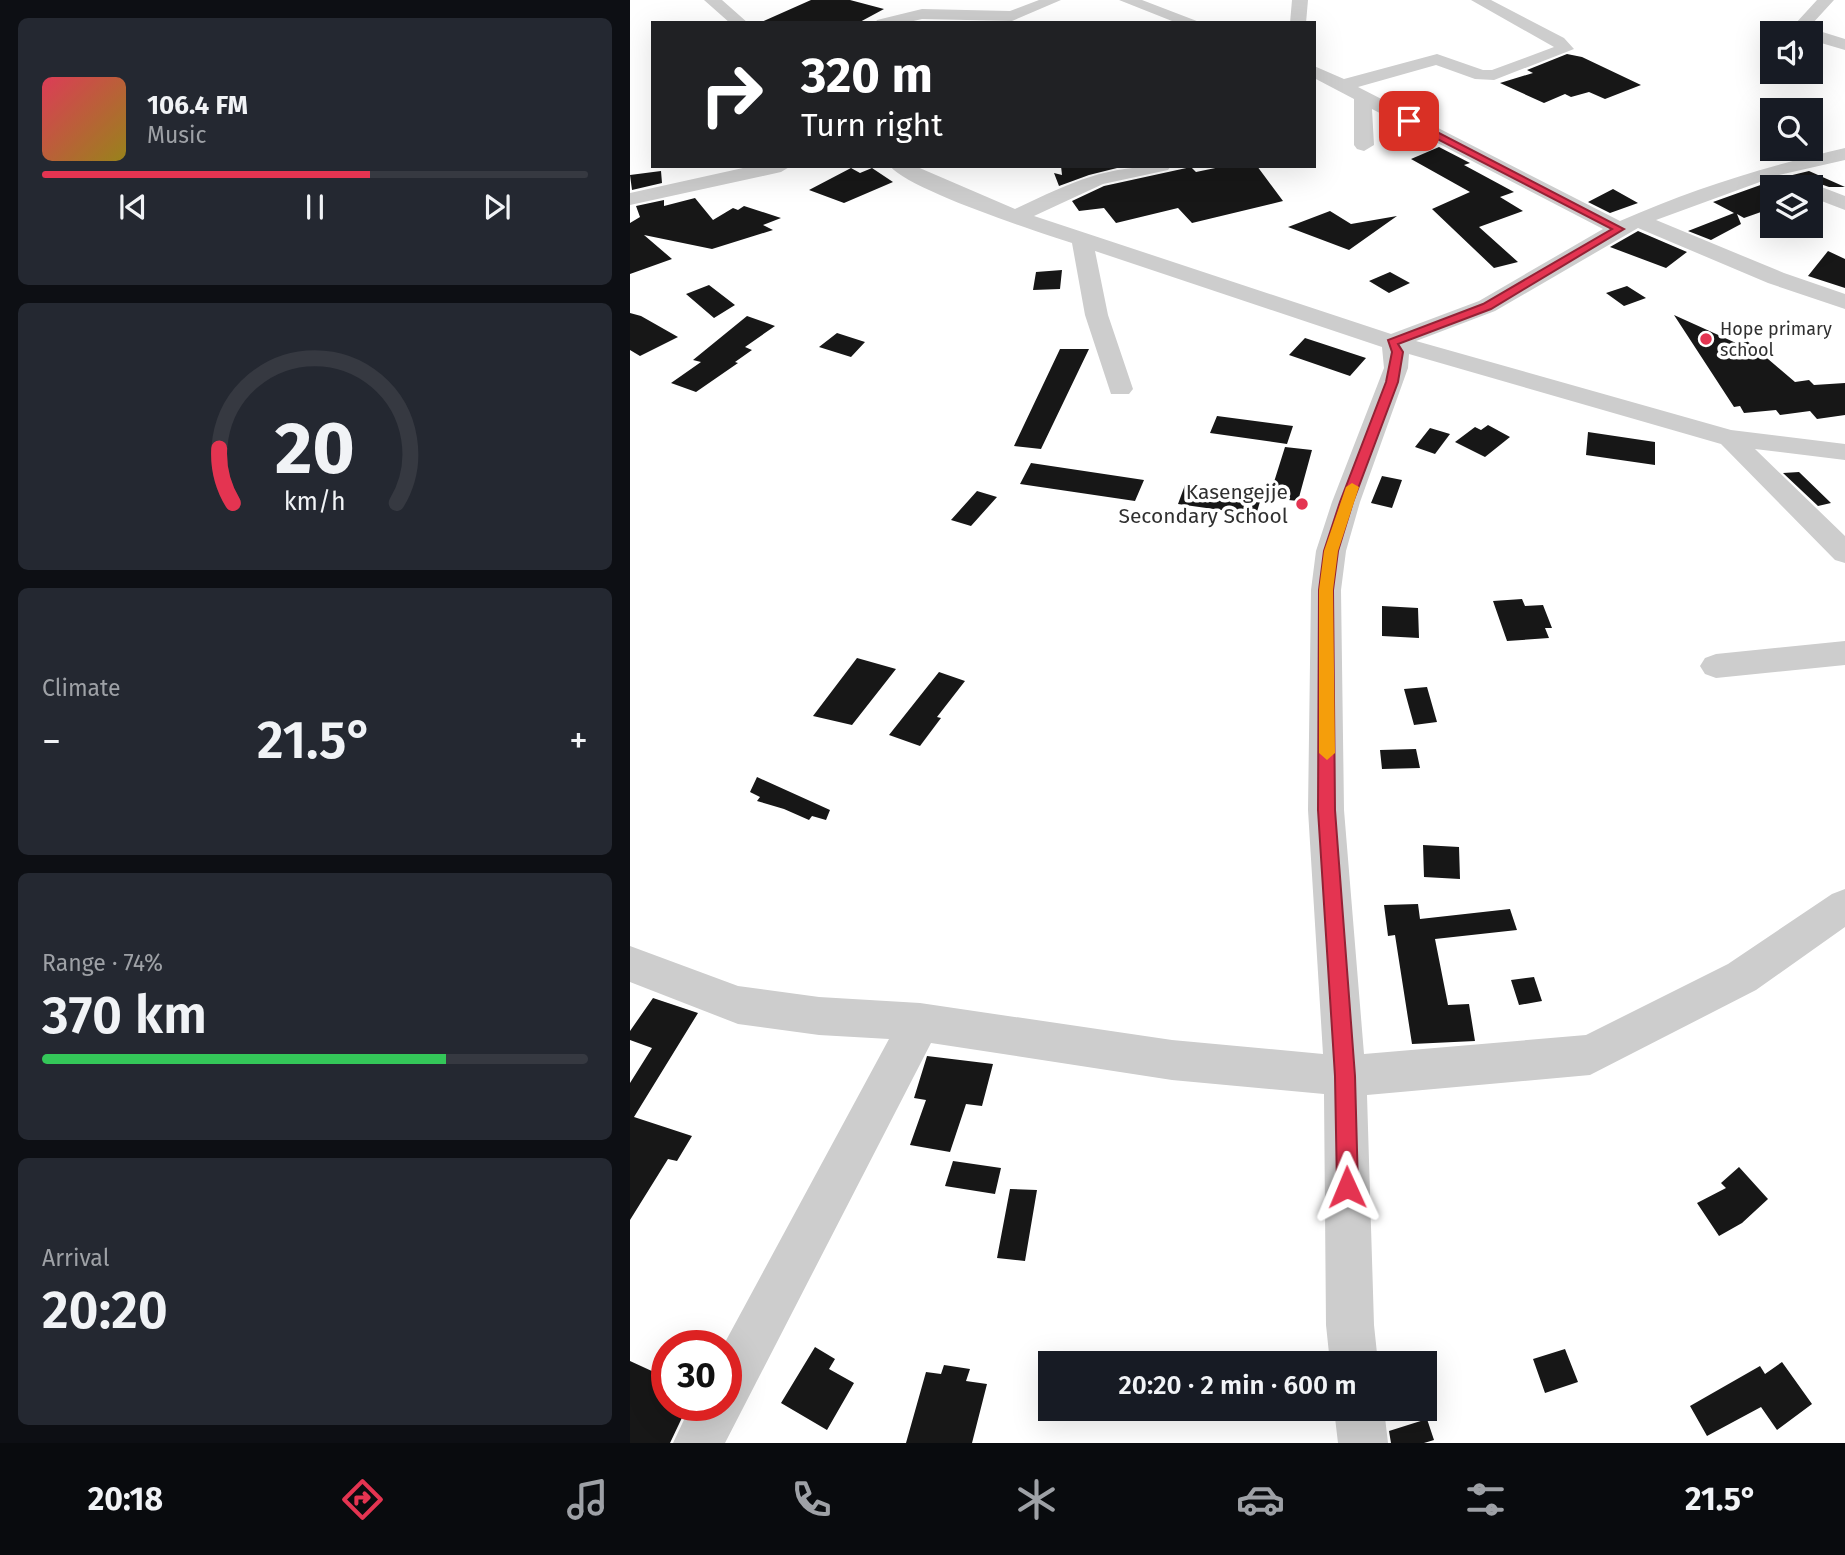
<!DOCTYPE html>
<meta charset="utf-8">
<style>
body{margin:0;font-family:"Fira Sans",sans-serif;background:#242831;color:#f1f3f6;height:100vh;display:flex;flex-direction:column;font-size:26px;white-space:nowrap}
*{box-sizing:border-box;margin:0}
p{font-size:23px;color:#9ea1a6}
.icon{flex:none;width:38px;height:38px;fill:none;stroke:currentColor;stroke-width:2;stroke-linecap:round;stroke-linejoin:round}
.map{position:relative;flex:1;overflow:hidden}
.details{display:flex;flex-direction:column;gap:18px;padding:18px;background:#0d0f14;width:630px}
.details>*{flex:none}
.banner{position:absolute;left:21px;top:21px;width:665px;height:147px;border-radius:0px;box-shadow:0 7px 28px #0002;background:#202124;color:#fff;overflow:hidden}
.fabs{position:absolute;left:1130px;top:21px;display:grid;gap:14px}
.fabs a{display:grid;place-items:center;width:63px;height:63px;border-radius:0px;background:#171b24;box-shadow:0 7px 28px #0002;font-size:35px}
.speed{position:absolute;left:21px;top:1330px;display:flex;gap:14px;font-size:35px;font-weight:700;text-align:center}
.speed>*{display:grid;place-content:center;width:91px;height:91px;border-radius:50%;background:#171b24;box-shadow:0 7px 28px #0002;line-height:1}
.speed .limit{border:10px solid #d22;background:#fff;color:#111}
.pin{position:absolute;display:grid;place-items:center;width:60px;height:60px;color:#fff;margin:-30px;border-radius:14px;box-shadow:0 4px 10px #0006}
.me{position:absolute;width:77px;margin:-38px;rotate:359deg;stroke-linejoin:round;filter:drop-shadow(0 0 5px #0008)}
.turn{display:flex;align-items:center;gap:24px;height:147px;padding:0 35px;font-size:32px}
.turn .icon{width:91px;height:91px;stroke-width:2.5}
.turn b{display:block;font-size:49px;line-height:60px}
.big{font-size:52px;font-weight:600;line-height:1.1}
.details .widget{flex:1;display:flex;flex-direction:column;justify-content:center;gap:10px;min-width:0;padding:0 24px;border-radius:10px;background:#242831}
.details .dial{align-items:center;gap:0}
.dial svg{height:182px;overflow:visible;fill:none;stroke:#363941;stroke-width:7;stroke-linecap:round;text-anchor:middle}
.dial text{fill:#f1f3f6;stroke:none}
.song{display:flex;align-items:center;gap:21px}
.cover{width:84px;height:84px;border-radius:10px;background:linear-gradient(135deg,hsl(350 70% 55%),hsl(50 70% 35%))}
.played{height:7px;border-radius:4px;background:linear-gradient(90deg,#e43451 60%,#363941 60%)}
.keys{display:flex;justify-content:space-around;direction:ltr}
.heat{display:flex;justify-content:space-between;align-items:center;font-size:38px;direction:ltr}
.charge{height:10px;border-radius:5px;background:linear-gradient(90deg,#34c759 74%,#363941 0)}
.trip{position:absolute;left:408px;top:1351px;width:399px;height:70px;border-radius:0px;background:#171b24;box-shadow:0 7px 28px #0002;font-weight:600;line-height:70px;text-align:center}
.dock{display:flex;height:112px;justify-content:space-around;align-items:center;background:#090b0e;color:#9ea1a6}
.dock .icon{width:49px;height:49px}
.dock .on{color:#e43451}
.dock b{font-size:32px;color:#f1f3f6}
main{display:flex;flex:1;min-height:0}
.map>svg:first-child{display:block}
</style>
<main>
<section class="details">
<div class="widget">
<div class="song"><i class="cover"></i><div><b>106.4 FM</b><p>Music</p></div></div>
<div class="played"></div>
<div class="keys"><svg class="icon" aria-label="previous" viewBox="0 0 24 24"><path d="M18 5L8 12l10 7zM5 5v14"/></svg><svg class="icon" aria-label="pause" viewBox="0 0 24 24"><path d="M8 5v14M16 5v14"/></svg><svg class="icon" aria-label="next" viewBox="0 0 24 24"><path d="M6 5l10 7-10 7zM19 5v14"/></svg></div>
</div>
<div class="widget dial"><svg viewBox="0 0 100 80">
<path d="M14 69A42 42 0 1 1 86 69"/>
<path d="M14 69A42 42 0 0 1 8 45" stroke="#e43451"/>
<text x="50" y="56" font-size="32" font-weight="700">20</text>
<text x="50" y="72" font-size="11">km/h</text>
</svg></div>
<div class="widget"><p>Climate</p>
<div class="heat"><a>−</a><b class="big">21.5°</b><a>+</a></div>
</div>
<div class="widget"><p>Range · 74%</p><b class="big">370 km</b><div class="charge"></div></div>
<div class="widget"><p>Arrival</p><b class="big">20:20</b></div>
</section>
<div class="map">
<svg width="1215" height="1443" viewBox="0 0 1215 1443">
<rect width="100%" height="100%" fill="#fff"/>
<!-- building -->
<path fill="#171717" d="M181,0H220L254,9L228,23H129Z
M937,54L952,57L1011,85L975,99L959,92L941,97L935,94L914,103L870,83L903,73L897,70Z
M809,147L840,163L834,165L884,192L870,197L893,211L849,227L888,262L864,268L802,209L840,192L781,159Z
M431,166H495L459,175L429,186L424,173L432,175Z
M595,166H627L653,201L562,223L548,208L486,223L474,208L449,211L442,201L474,186L561,167L566,172Z
M221,168L230,173L242,168L263,182L214,203L179,190Z
M31,171L32,183L2,190L0,175Z
M1179,171L1215,187H1199L1182,181L1170,187H1143V216L1131,212L1114,218L1107,214L1111,224L1081,240L1058,231L1104,213L1083,202L1150,178Z
M983,189L1008,203L980,213L958,202Z
M65,198L83,220L103,208L108,210L114,206L151,218L133,225L143,230L82,249L14,235L42,259L0,274V223L10,217L6,206L34,200V206Z
M700,211L721,224L767,216L719,250L658,227Z
M1008,231L1057,252L1036,268L980,247Z
M1198,251L1215,259V288L1178,276Z
M432,270L430,289L403,290L406,272Z
M760,272L780,283L759,293L739,281Z
M79,285L105,305L84,318L56,294Z
M997,286L1016,298L994,306L976,293Z
M0,313L11,316L48,337L10,356L0,350Z
M1044,315L1106,343L1117,341L1165,382L1179,380L1184,385L1215,383V415L1187,419L1180,411L1150,415L1146,410L1114,413L1110,406L1104,407Z
M117,316L145,326L115,347L122,350L105,362L108,363L66,392L41,383L71,362L63,360Z
M207,333L235,342L221,357L189,347Z
M675,338L736,358L720,376L659,355Z
M430,349H459L411,449L384,446Z
M587,416L663,426L657,444L580,433Z
M858,425L880,437L855,457L825,442L845,427L851,430Z
M800,428L820,434L805,454L785,447Z
M958,432L1025,442V465L956,455Z
M655,447L682,450L668,501L639,498Z
M401,463L514,480L505,501L390,484Z
M1169,472L1201,503L1188,506L1153,473Z
M752,476L772,480L762,508L741,503Z
M555,485L632,495L626,515L548,504Z
M347,491L367,497L341,526L321,520Z
M892,599L895,606L913,605L922,628H915L919,638L877,641L863,601Z
M752,606L788,608L789,638L752,636Z
M227,658L266,669L222,725L183,716Z
M309,672L335,681L307,717L311,718L290,746L259,735Z
M797,687L807,722L784,725L774,689Z
M786,749L790,768L752,769L750,750Z
M127,777L200,810L196,820L182,816L179,820L154,809L127,801L130,797L120,792Z
M793,845L829,847L830,879L794,877Z
M788,904L790,919L880,909L887,930L805,939L818,1005L839,1004L845,1041L782,1044L765,935L758,936L754,905Z
M904,977L912,1001L889,1005L881,980Z
M23,998L68,1013L4,1117L62,1136L47,1161L38,1159L0,1220V1083L22,1048L0,1040V1031Z
M297,1056L363,1064L352,1106L336,1104L320,1152L280,1145L296,1100L284,1098Z
M323,1161L371,1168L365,1194L315,1186Z
M1109,1167L1138,1199L1112,1223L1089,1236L1067,1203L1096,1188L1091,1183Z
M380,1189L407,1190L395,1261L367,1258Z
M185,1347L205,1359L199,1369L224,1383L197,1430L151,1403Z
M935,1349L948,1382L915,1393L903,1359Z
M0,1361L37,1378V1405H58L40,1443H0Z
M1152,1362L1182,1404L1147,1430L1131,1407L1077,1436L1060,1406L1130,1366L1135,1374Z
M314,1365L340,1369L336,1381L357,1384L342,1443H276L296,1372L311,1374Z
M797,1419L804,1440L794,1443H761L759,1431Z"/>
<g fill="none" stroke-linecap="round" stroke-linejoin="round">
<!-- minor -->
<path fill="#cdcdcd" fill-rule="evenodd" d="M74,0H92L118,23H100Z
M409,0H431L382,21L292,19L275,23H245L247,20L292,9L380,11Z
M489,0H512L572,23H547Z
M662,0H678L676,23H660Z
M841,0H861L934,38L944,49L864,80L845,79L806,65L728,87L990,221C1062,189 1137,166 1215,148V160L1149,175L1026,220L1154,273L1215,294V309L1138,283L1008,228L865,311L786,341L1101,430L1215,444V460L1125,449L1215,536V563L1205,560L1091,444L779,354L778,368L730,502L716,551L711,590L714,810L734,1054L956,1035L1098,964L1202,894L1215,889V927L1126,990L960,1075L737,1095L744,1325L748,1363H700L696,1325L694,1094L542,1080L301,1043L95,1443H43L61,1405H96V1346H93L259,1039L189,1035L108,1024L0,982V946L108,986L189,997L290,1003L542,1040L693,1054L678,810L681,590L686,551L702,502L754,368L752,347L465,251L478,315L503,389L499,394H481L455,315L442,243C408,232 279,190 260,166H285L385,209C445,181 472,166 541,166L538,170L473,184L404,216L761,334L849,301L973,229L742,109L744,145L734,151L727,149L724,145V99L684,78V66L714,79L807,54L853,70H862L924,47Z
M1187,0H1204L1182,24L1186,30L1215,39V50L1181,40V33H1172L1165,24Z
M122,166H161L151,172L0,205V193Z
M1181,183L1215,196V210L1181,197V187H1172Z
M1215,641V665L1086,678L1075,674L1070,666L1075,658L1086,654Z
M704,1409H754L758,1443H708Z"/>
</g>
<!-- route -->
<path fill="#e43451" stroke="#942235" stroke-width="2" d="M776,119H782L994,229L861,309L768,344L773,352L768,382L723,502L708,551L703,590L705,810L725,1076L728,1187L725,1194L717,1197L710,1194L707,1187L705,1076L688,810L689,590L694,551L710,502L756,382L762,352L758,340L853,304L982,229L776,123Z"/>
<!-- slow -->
<path fill="#f59e0b" d="M722,483L729,487L708,551L703,590L705,753L697,760L689,753V590L694,551L716,487Z"/>
<!-- markers -->
<g fill="#e43451" stroke="#fff" stroke-width="2.5">
<circle cx="1076" cy="339" r="7"/>
<circle cx="672" cy="504" r="7"/>
</g>
<g text-anchor="middle" stroke-width="7" stroke-linejoin="round" paint-order="stroke">
<!-- far-poi labels -->
<g font-size="18" fill="#303030" stroke="#fff" text-anchor="start">
<text x="1090" y="335">Hope primary<tspan x="1090" dy="21">school</tspan></text>
</g>
<!-- poi labels -->
<g font-size="21" fill="#303030" stroke="#fff" text-anchor="end">
<text x="658" y="499">Kasengejje<tspan x="658" dy="24">Secondary School</tspan></text>
</g>
</g>
</svg>
<div class="fabs">
<a><svg class="icon" aria-label="sound" viewBox="0 0 24 24"><path d="M4 9h4l5-4v14l-5-4H4zM17 9q2 3 0 6"/></svg></a>
<a><svg class="icon" aria-label="search" viewBox="0 0 24 24"><circle cx="10" cy="10" r="6"/><path d="M15 15l6 6"/></svg></a>
<a><svg class="icon" aria-label="layers" viewBox="0 0 24 24"><path d="M12 4l9 5-9 5-9-5zM3 14l9 5 9-5"/></svg></a>
</div>
<div class="speed"><div class="limit">30</div></div>
<div class="pin" style="left:779px;top:121px;background:#d93025"><svg class="icon" aria-label="arrive" viewBox="0 0 24 24"><path d="M6 21V4h12l-3 4 3 4H6"/></svg></div>
<svg class="me" style="left:717px;top:1187px" viewBox="-20 -20 40 40"><path d="M0-17L14 15 0 8-14 15z" fill="#e43451" stroke="#fff" stroke-width="4"/></svg>
<div class="trip">20:20 · 2 min · 600 m</div>
<div class="banner">
<div class="turn"><svg class="icon" aria-label="right" viewBox="0 0 24 24"><path d="M7 20v-9h11M14 6l5 5-5 5"/></svg><div><b>320 m</b>Turn right</div></div>
</div>
</div>
</main>
<nav class="dock">
<b>20:18</b>
<svg class="icon on" aria-label="directions" viewBox="0 0 24 24"><path d="M12 3l9 9-9 9-9-9zM9 14v-3h6M13 9l2 2-2 2"/></svg>
<svg class="icon" aria-label="music" viewBox="0 0 24 24"><path d="M9 18V5l10-2v13"/><circle cx="6" cy="18" r="3"/><circle cx="16" cy="16" r="3"/></svg>
<svg class="icon" aria-label="phone" viewBox="0 0 24 24"><path d="M5 4h4l2 5-3 2q2 4 5 5l2-3 5 2v4C11 20 4 13 5 4z"/></svg>
<svg class="icon" aria-label="climate" viewBox="0 0 24 24"><path d="M12 3v18M4 7l16 10M4 17L20 7"/></svg>
<svg class="icon" aria-label="car" viewBox="0 0 24 24"><path d="M5 17H2v-5l4-1 3-4h7l3 4 3 1v5h-3M9 17h6M6 11h13"/><circle cx="7" cy="17" r="2"/><circle cx="17" cy="17" r="2"/></svg>
<svg class="icon" aria-label="filters" viewBox="0 0 24 24"><path d="M4 7h16M4 17h16"/><circle cx="9" cy="7" r="2"/><circle cx="15" cy="17" r="2"/></svg>
<b>21.5°</b>
</nav>
